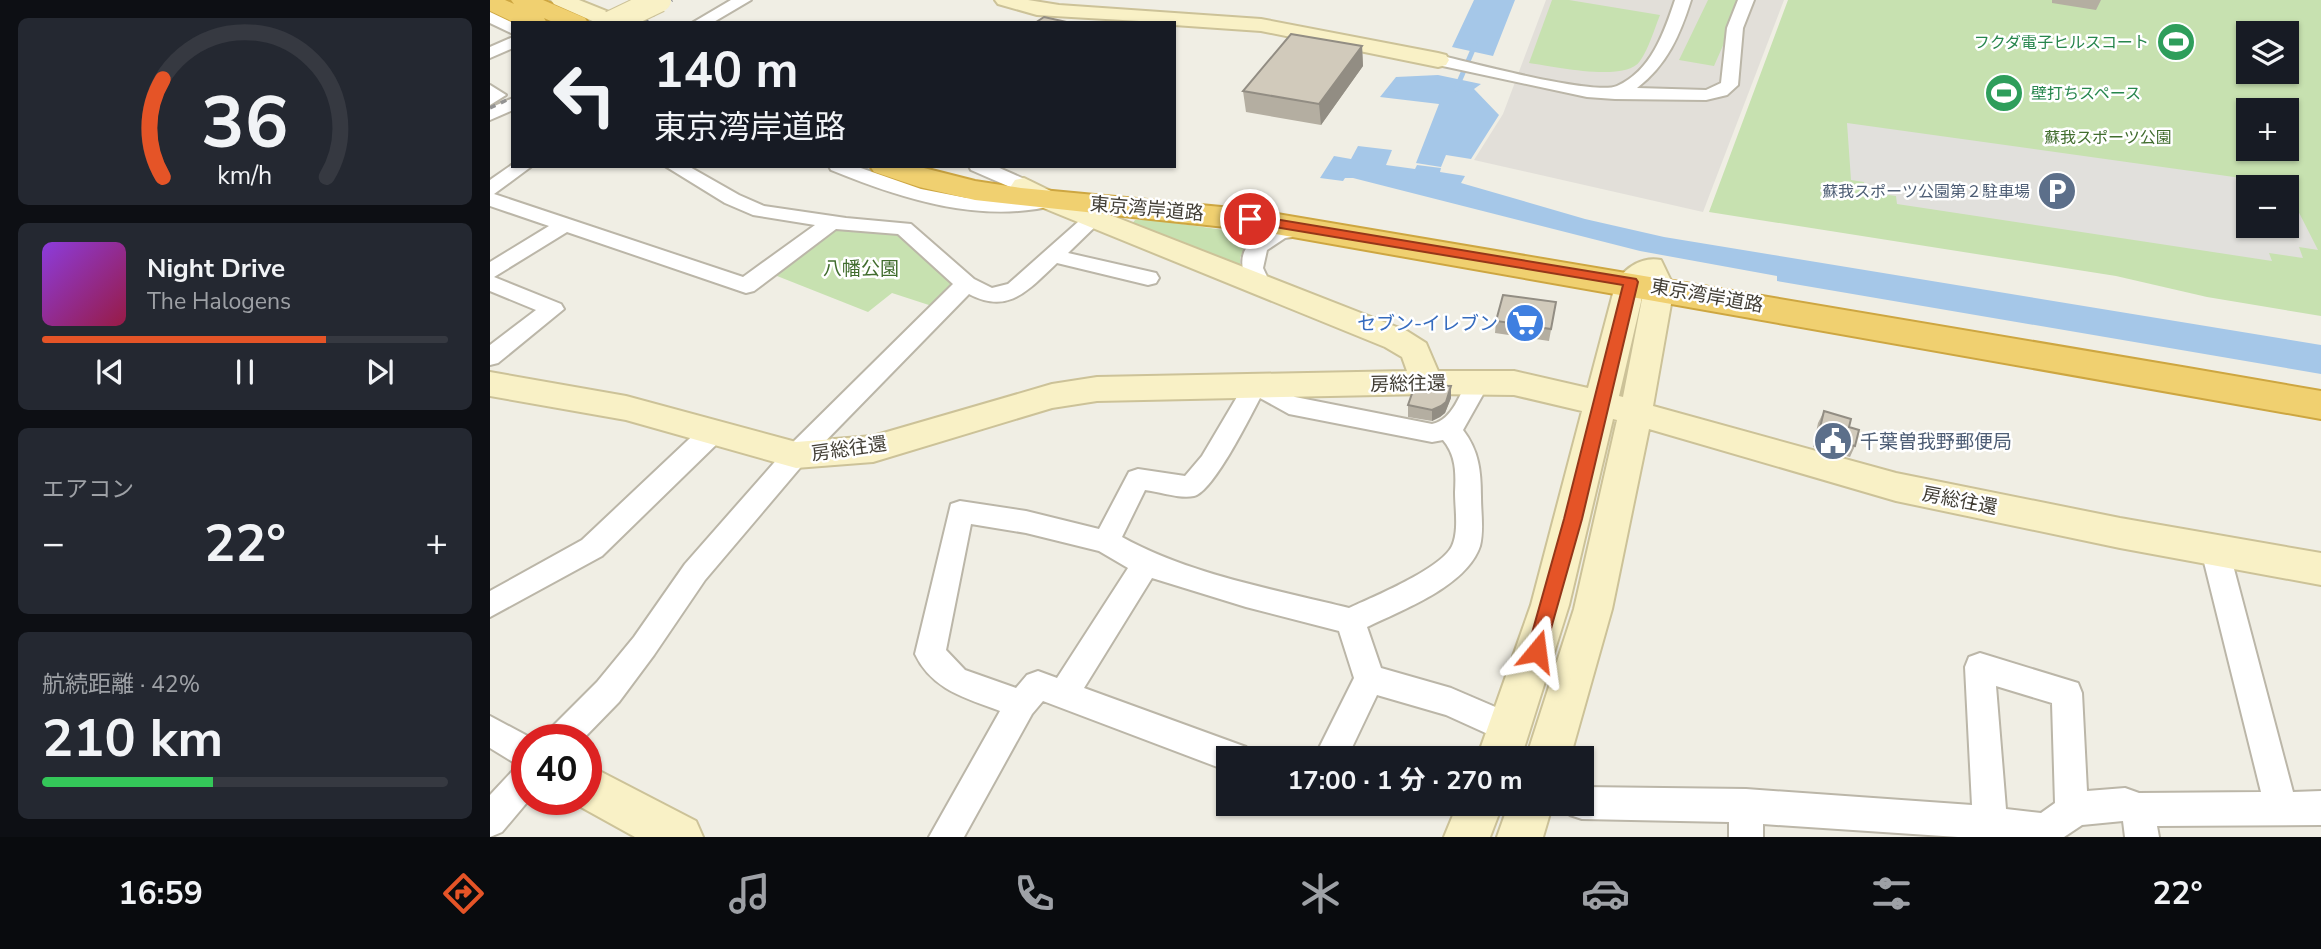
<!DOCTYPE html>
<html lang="ja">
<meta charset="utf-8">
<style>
body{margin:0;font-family:"Nunito Sans","Noto Sans JP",sans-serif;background:#242831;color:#f1f3f6;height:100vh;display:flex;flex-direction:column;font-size:26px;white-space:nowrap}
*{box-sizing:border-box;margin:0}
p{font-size:23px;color:#9ea1a6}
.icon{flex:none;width:38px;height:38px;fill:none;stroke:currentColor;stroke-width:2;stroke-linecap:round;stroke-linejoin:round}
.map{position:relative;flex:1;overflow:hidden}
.side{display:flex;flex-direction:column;gap:18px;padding:18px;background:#0d0f14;width:490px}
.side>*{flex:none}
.banner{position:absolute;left:21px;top:21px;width:665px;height:147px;border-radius:0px;box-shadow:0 2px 5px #0004;background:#171b24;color:#f1f3f6;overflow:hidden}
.tools{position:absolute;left:1746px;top:21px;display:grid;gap:14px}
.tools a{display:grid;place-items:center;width:63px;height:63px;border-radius:0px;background:#171b24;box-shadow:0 2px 5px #0004;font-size:35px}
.speed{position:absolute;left:21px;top:724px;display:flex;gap:14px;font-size:35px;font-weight:700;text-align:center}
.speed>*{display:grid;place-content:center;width:91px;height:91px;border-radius:50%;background:#171b24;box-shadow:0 2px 5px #0004;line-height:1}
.speed .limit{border:10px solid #d22;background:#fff;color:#111}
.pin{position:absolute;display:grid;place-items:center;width:60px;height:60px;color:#fff;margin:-30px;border:4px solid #fff;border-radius:50%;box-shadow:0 2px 7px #0007}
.me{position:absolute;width:77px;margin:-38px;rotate:16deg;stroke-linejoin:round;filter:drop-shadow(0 0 5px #0008)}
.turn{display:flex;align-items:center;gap:24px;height:147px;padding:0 28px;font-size:32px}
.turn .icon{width:91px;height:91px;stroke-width:2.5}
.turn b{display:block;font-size:49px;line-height:60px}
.big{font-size:52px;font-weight:700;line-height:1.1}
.side .card{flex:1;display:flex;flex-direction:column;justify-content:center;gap:10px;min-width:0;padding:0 24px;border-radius:10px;background:#242831}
.side .dial{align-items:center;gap:0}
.dial svg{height:182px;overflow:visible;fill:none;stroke:#363941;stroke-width:7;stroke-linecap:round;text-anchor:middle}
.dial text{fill:#f1f3f6;stroke:none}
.song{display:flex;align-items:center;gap:21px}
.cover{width:84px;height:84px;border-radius:10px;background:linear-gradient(135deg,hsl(270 70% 55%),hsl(340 70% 35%))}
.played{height:7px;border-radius:4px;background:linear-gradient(90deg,#e55427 70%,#363941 70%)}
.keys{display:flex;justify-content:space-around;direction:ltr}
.heat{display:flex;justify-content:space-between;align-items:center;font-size:38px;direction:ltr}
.charge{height:10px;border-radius:5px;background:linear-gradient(90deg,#34c759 42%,#363941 0)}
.trip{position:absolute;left:726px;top:746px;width:378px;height:70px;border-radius:0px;background:#171b24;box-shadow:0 2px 5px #0004;font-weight:700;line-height:70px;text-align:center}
.tab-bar{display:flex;height:112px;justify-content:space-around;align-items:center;background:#090b0e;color:#9ea1a6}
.tab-bar .icon{width:49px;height:49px}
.tab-bar .active{color:#e55427}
.tab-bar b{font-size:32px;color:#f1f3f6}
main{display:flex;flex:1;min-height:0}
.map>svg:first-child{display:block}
</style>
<main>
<section class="side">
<div class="card dial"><svg viewBox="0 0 100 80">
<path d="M14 69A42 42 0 1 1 86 69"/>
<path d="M14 69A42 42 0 0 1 14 26" stroke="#e55427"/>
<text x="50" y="56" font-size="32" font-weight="700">36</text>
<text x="50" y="72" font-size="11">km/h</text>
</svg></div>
<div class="card">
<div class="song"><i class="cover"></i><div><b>Night Drive</b><p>The Halogens</p></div></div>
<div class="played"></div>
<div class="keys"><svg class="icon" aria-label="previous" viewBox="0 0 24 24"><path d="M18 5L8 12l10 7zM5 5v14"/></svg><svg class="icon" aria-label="pause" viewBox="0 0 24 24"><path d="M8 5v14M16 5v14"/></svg><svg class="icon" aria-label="next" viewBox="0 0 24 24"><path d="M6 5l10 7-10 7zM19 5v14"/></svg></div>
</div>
<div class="card"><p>エアコン</p>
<div class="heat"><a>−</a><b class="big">22°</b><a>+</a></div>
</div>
<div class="card"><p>航続距離 · 42%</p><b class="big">210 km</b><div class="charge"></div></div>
</section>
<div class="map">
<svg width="1831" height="837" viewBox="0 0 1831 837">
<rect width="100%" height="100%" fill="#f0eee4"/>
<!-- industrial -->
<path fill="#e2dfd9" d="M1056,0H1294L1213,212L984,160L1013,114Z"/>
<!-- green -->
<path fill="#c7e1b0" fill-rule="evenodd" d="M1062,0H1079L1170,15C1164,30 1159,48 1150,61C1135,83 1063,66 1039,63Z
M1218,0H1253L1224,66L1189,60Z
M1298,0H1831V316L1717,297L1626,276L1219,212ZM1759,33H1797V72H1759ZM1759,110H1797V149H1759ZM1759,187H1797V226H1759Z
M645,220H664L755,233L754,237L759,238L750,258V267L641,225Z
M343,228L408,231L472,285L445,307L402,293L378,312L282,274Z"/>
<!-- parking -->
<path fill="#e1e0dc" d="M1357,123L1794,184L1796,187H1759V226H1797V189L1828,250L1809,247L1813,258L1779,253L1782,261L1407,204L1406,196L1375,192L1374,182L1361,180Z"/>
<!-- water -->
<path fill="#a5c7e8" d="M984,0H1025L1003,56L962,47Z
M948,75L991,84L984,89L1009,115L981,159L956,155L951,167L926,163L949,104L890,97L906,77Z
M868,146L902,150L896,165L925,169L927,165L951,168L950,172L975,176L971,183L1095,219L1174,237L1831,345V374L1287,281V276L1150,251L863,178H855L853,181L830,178L844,156L861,159Z"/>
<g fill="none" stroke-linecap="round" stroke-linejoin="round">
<!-- stream -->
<path stroke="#a5c7e8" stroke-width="5" d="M966,89L985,45"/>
<defs>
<path id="street" d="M241,0H261L222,23H202Z
M1185,0H1201C1190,35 1177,65 1147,88L1216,90L1231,83L1237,28L1248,0H1264L1253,28L1248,85L1237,95L1216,100L1125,99L1097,97L948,65L940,60L948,55C979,62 1104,96 1127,86C1161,71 1174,33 1185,0Z
M0,12L23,23V34L0,23Z
M23,37V48L0,58V47Z
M0,85L16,95L0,105Z
M23,98V110L0,120V108Z
M23,164L42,166L4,194L253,277L325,225L263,215L235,203L175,166H198L249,195L274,206L356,218L421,224L484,279L502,288L518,284L597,214H611L614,218L578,253L666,273L669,278L666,283L658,285L567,263C538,290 519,315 479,294L315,462L215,580L164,655L129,702L92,740H55L60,729L107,682L144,637L195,564L297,448L463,284L408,234L346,229L264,291L256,293L77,232L4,277L71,304L74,309L8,363L0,365V345L46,310L0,291V262L59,226L0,206V180Z
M339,166H365L431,189L477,198L531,199L560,195L567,197L570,201L567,205C490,224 412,199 341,170Z
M479,166H505L541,182L544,186L534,192L527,190L481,170Z
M817,224L824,226L827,230L824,234L795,238L777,250L773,268L780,283L777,288H761C733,243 778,224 817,224Z
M988,373L996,376L1000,382L973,430C989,451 991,471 991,497C991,513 994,530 990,546C977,586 912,610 877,627L891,668L961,688L1031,718L1036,729L1031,740L1020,744L956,715L887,695L857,758H824L864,678L849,631L756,607L662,578L594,688L756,747L761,758H738V771L553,701L542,714L474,837H439L510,711C476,698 442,690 425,654L461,504L470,501L536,511L609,529L639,472L648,469L695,476L712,456L757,380L765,377L778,380L805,397L942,424C963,420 970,393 980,376ZM770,398L799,414L942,442L953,440C966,455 966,473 965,492C965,509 969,531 962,546C951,569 883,597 859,608C783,589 701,575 632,537L655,490C670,492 690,499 704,496C723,492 760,417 770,398ZM481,524L536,533L609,551L638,568L567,678L548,671L537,675L526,688L475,670L456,650Z
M223,423L232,425L235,432L232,439L112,556L0,617V591L92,540L214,425Z
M1725,539L1735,542L1739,550L1803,792L1831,791V825L1667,826L1669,837H1635L1633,821L1592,825L1574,837H1468L1273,824V837H1239V822L1092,819L1080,815L1076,803H1092V787L1256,789L1482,805L1475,667L1479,657L1490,653L1588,683L1592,693L1597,791L1635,788L1649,793L1771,792L1711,550L1715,542ZM1506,686L1562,703L1565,803L1551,813L1516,809Z
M0,716L45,740H37L39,800L12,832L0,837V795L28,765L0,748Z"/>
<path id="secondary" d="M61,0H89L134,18L137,23H107L64,4Z
M505,0H538L569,5L771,19L948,53L956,55L959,60L956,65L948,67L771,31L684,25V23L547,15L508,4Z
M534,178L569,195L917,331L936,343L948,371H1024L1098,388L1126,282C1136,267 1153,256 1171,260L1184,287L1163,406L1406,473L1630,518L1831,553V585L1630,548L1406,501L1159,429L1122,609L1080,758H1036L1084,609L1127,420L1123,419L1079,605L1031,758H987L1041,605L1092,411L1024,395L937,394L607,401L562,408L383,462L306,468L136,420L0,396V372L136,396L306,442L383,436L562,384L607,377L917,371L912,357L895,347L551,207L525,192L521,186L525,180ZM1154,289L1133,397L1129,396Z
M96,764L206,821L213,837H145L80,801L96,800Z
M968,803H1013L1000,837H954Z
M1019,803H1063L1053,837H1007Z"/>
<path id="highway" d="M0,0H15L24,4L21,0H53L95,18L98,23H65L54,18L57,23H25L0,11Z
M380,166H426L485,181L531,188L763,210L1698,368L1831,391V419L763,230L485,200L429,187L384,172Z"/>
</defs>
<!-- street casing -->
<use href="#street" stroke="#bbb6a8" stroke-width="4"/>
<!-- secondary casing -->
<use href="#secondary" stroke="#ccc298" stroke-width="4"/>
<!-- highway casing -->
<use href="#highway" stroke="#cda641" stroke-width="4"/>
<!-- street -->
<use href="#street" fill="#fff" fill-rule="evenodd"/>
<!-- secondary -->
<use href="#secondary" fill="#f9f1c6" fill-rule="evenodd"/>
<!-- highway -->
<use href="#highway" fill="#f0d070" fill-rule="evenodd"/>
<!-- rail -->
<path stroke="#939393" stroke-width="3.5" stroke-dasharray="6 6" stroke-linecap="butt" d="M153,23L182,0
M0,108L23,97"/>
<defs>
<path id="secondary-bridge" d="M121,23L169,0"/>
</defs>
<!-- secondary-bridge casing -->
<use href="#secondary-bridge" stroke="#ccc298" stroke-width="26" stroke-linecap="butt"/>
<!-- secondary-bridge -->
<use href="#secondary-bridge" stroke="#f9f1c6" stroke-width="24"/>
</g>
<!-- wall -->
<path fill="#b4aea1" d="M1562,0H1611L1606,10L1562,3Z
M872,46L873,66L831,125L756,112L753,91Z
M1066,302L1059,341L1005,333L1006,321Z
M961,386V398L955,413L950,417L942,421L918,417V405Z
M1334,411L1359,427L1365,446L1360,457L1323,447L1328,423Z"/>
<!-- shaded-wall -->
<path fill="#928d83" d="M872,46L873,66L831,125L829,104Z
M961,386V398L955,413L950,417L942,421V410Z"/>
<!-- building -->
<path fill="#d1cabb" stroke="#928d83" stroke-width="2" d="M554,17L581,23H545Z
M801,34L872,46L829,104L753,91Z
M1013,295L1066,302L1061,329L1006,321Z
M925,385L961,386L956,402L951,406L942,410L918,405Z
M1334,411L1361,419L1359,427L1369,430L1365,446L1328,436Z"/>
<!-- route -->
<path fill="#e55427" stroke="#953719" stroke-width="2" d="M760,215L1146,279L1148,282L1092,519L1053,657L1047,659L1040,657L1037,651L1074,519L1133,285L755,222V217Z"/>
<!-- icons -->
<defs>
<symbol id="stadium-disc" viewBox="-11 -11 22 22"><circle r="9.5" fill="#2e9e5b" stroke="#fff"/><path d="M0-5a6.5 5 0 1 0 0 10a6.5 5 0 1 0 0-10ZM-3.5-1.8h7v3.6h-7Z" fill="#fff"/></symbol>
<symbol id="parking-disc" viewBox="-11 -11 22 22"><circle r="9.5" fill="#5c6f8a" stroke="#fff"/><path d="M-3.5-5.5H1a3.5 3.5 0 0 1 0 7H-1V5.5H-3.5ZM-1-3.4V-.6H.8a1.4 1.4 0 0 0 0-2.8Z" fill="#fff"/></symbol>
<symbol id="supermarket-disc" viewBox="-11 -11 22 22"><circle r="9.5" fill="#3f7fe0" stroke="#fff"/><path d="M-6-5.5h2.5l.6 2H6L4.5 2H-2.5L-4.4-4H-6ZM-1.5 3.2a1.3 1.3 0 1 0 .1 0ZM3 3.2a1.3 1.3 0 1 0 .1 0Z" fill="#fff"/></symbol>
<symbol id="civic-disc" viewBox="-11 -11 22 22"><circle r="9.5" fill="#5c6f8a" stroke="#fff"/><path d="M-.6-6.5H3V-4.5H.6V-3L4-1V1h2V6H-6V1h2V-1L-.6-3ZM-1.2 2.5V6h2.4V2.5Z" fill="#fff"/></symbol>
</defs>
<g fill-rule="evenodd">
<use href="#stadium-disc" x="1664" y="20" width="44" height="44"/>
<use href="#stadium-disc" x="1492" y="71" width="44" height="44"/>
<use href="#parking-disc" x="1545" y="169" width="44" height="44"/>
<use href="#supermarket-disc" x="1013" y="301" width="44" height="44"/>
<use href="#civic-disc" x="1321" y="419" width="44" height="44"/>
</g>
<g text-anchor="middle" stroke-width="5" stroke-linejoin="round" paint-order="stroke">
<!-- far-leisure labels -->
<g font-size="16" fill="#27864d" stroke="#fff" text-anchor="end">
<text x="1659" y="48">フクダ電子ヒルスコート</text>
<text x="1541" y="99" text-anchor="start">壁打ちスペース</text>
</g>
<!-- far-park labels -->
<g font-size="16" fill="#416d2e" stroke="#fff">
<text x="1618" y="143">蘇我スポーツ公園</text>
</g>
<!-- far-service labels -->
<g font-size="16" fill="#4e5e75" stroke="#fff" text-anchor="end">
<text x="1540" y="197">蘇我スポーツ公園第２駐車場</text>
</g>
<!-- street labels -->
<g font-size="19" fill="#423e35" stroke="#fff">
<text transform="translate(657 208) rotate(5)" y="7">東京湾岸道路</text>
<text transform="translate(1217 295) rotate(10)" y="7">東京湾岸道路</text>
<text transform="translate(918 383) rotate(-1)" y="7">房総往還</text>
<text transform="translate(359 448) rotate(-8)" y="7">房総往還</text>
<text transform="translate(1470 500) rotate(11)" y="7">房総往還</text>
</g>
<!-- park labels -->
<g font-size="19" fill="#416d2e" stroke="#fff">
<text x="371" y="275">八幡公園</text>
</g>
<!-- shop labels -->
<g font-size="19" fill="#366cbe" stroke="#fff" text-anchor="end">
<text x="1008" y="330">セブン-イレブン</text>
</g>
<!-- service labels -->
<g font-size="19" fill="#4e5e75" stroke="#fff" text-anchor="start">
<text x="1370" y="448">千葉曽我野郵便局</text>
</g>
</g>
</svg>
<div class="tools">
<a><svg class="icon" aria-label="layers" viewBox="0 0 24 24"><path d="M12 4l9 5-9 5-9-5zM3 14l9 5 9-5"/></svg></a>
<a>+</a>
<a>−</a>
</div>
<div class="speed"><div class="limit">40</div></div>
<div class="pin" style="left:760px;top:219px;background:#d93025"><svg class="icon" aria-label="arrive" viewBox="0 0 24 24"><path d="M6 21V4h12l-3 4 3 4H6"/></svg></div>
<svg class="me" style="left:1047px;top:651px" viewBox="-20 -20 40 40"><path d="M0-17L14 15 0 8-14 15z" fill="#e55427" stroke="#fff" stroke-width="4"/></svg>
<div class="trip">17:00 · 1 分 · 270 m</div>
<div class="banner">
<div class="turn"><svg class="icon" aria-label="left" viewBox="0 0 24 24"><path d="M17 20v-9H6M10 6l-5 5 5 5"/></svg><div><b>140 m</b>東京湾岸道路</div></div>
</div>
</div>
</main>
<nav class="tab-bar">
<b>16:59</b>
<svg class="icon active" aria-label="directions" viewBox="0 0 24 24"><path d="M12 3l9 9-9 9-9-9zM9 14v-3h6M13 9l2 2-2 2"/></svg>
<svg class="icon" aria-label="music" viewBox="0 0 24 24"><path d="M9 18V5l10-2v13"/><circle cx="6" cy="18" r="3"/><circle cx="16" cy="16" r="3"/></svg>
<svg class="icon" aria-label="phone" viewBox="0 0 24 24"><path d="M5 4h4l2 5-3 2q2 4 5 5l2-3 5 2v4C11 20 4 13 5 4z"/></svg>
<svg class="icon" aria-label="climate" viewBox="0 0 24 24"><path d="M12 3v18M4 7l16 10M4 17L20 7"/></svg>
<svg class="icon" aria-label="car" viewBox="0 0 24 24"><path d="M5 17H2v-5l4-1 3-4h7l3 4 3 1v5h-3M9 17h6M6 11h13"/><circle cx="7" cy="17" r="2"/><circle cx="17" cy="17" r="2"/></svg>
<svg class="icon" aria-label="filters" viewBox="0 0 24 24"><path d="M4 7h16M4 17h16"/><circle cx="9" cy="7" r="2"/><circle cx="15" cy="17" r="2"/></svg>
<b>22°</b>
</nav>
